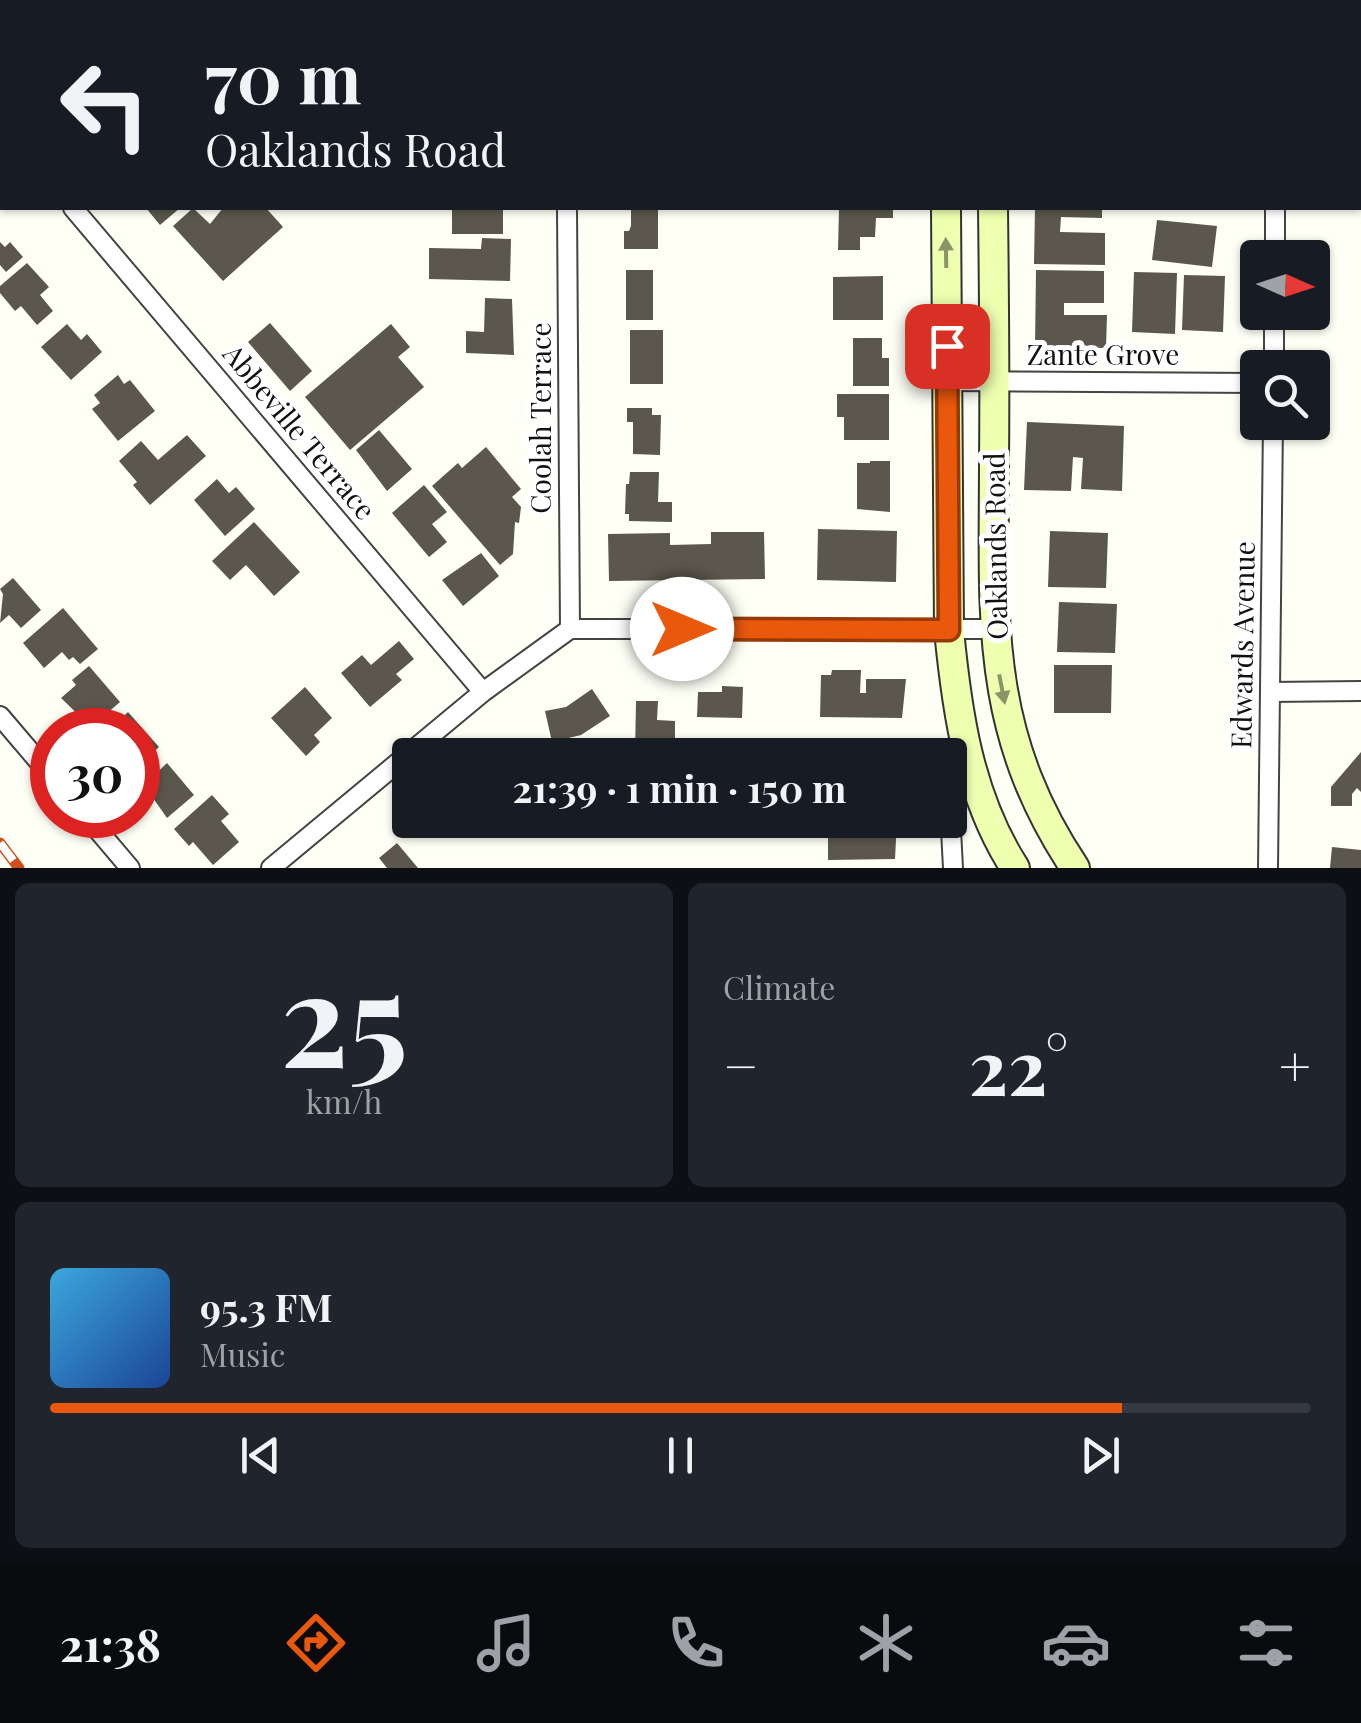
<!DOCTYPE html>
<meta charset="utf-8">
<style>
body{margin:0;font-family:"Playfair Display",serif;background:#20242c;color:#f1f3f6;height:100vh;display:flex;flex-direction:column;font-size:38px;white-space:nowrap}
*{box-sizing:border-box;margin:0}
p{font-size:32px;color:#9ea1a6}
.icon{flex:none;width:55px;height:55px;fill:none;stroke:currentColor;stroke-width:2;stroke-linecap:round;stroke-linejoin:round}
.map{position:relative;height:868px;overflow:hidden}
.drawer{display:flex;flex-direction:column;gap:15px;padding:15px;background:#0d0f14;flex:1}
.drawer>*{flex:none}
.hud{position:absolute;left:0px;top:0px;width:1362px;height:210px;box-shadow:0 2px 8px #0004;background:#171b24;color:#f1f3f6;overflow:hidden}
.needle{width:65px;rotate:93deg}
.fabs{position:absolute;left:1240px;top:240px;display:grid;gap:20px}
.fabs a{display:grid;place-items:center;width:90px;height:90px;border-radius:10px;background:#171b24;box-shadow:0 2px 8px #0004;font-size:50px}
.speed{position:absolute;left:30px;top:708px;display:flex;gap:20px;font-size:50px;font-weight:700;text-align:center}
.speed>*{display:grid;place-content:center;width:130px;height:130px;border-radius:50%;background:#171b24;box-shadow:0 2px 8px #0004;line-height:1}
.speed .limit{border:15px solid #d22;background:#fff;color:#111}
.pin{position:absolute;display:grid;place-items:center;width:85px;height:85px;color:#fff;margin:-42px;border-radius:20px;box-shadow:0 5px 15px #0006}
.me{position:absolute;width:110px;margin:-55px;rotate:90deg;stroke-linejoin:round;filter:drop-shadow(0 0 8px #0008)}
.turn{display:flex;align-items:center;gap:35px;height:210px;padding:0 40px;font-size:45px}
.turn .icon{width:130px;height:130px;stroke-width:2.5}
.turn b{display:block;font-size:70px;line-height:85px}
.big{font-size:75px;font-weight:700;line-height:1.1}
.drawer .widget{flex:1;display:flex;flex-direction:column;justify-content:center;gap:15px;min-width:0;padding:0 35px;border-radius:15px;background:#20242c}
.drawer .dial{align-items:center;gap:0}
.dial b{font-size:130px;line-height:1}
.song{display:flex;align-items:center;gap:30px}
.cover{width:120px;height:120px;border-radius:15px;background:linear-gradient(135deg,hsl(200 70% 55%),hsl(220 70% 35%))}
.played{height:10px;border-radius:5px;background:linear-gradient(90deg,#ea580c 85%,#363941 85%)}
.keys{display:flex;justify-content:space-around;direction:ltr}
.heat{display:flex;justify-content:space-between;align-items:center;font-size:55px;direction:ltr}
.drawer .tiles{flex:1;display:grid;gap:15px;grid-template-columns:1fr 1fr}
.widget:last-child{grid-column:span 2}
.trip{position:absolute;left:392px;top:738px;width:575px;height:100px;border-radius:10px;background:#171b24;box-shadow:0 2px 8px #0004;font-weight:700;line-height:100px;text-align:center}
.tabs{display:flex;height:160px;justify-content:space-around;align-items:center;background:#090b0e;color:#9ea1a6}
.tabs .icon{width:70px;height:70px}
.tabs .selected{color:#ea580c}
.tabs b{font-size:45px;color:#f1f3f6}
.map>svg:first-child{display:block}
</style>
<div class="map">
<svg width="1361" height="868" viewBox="0 0 1361 868">
<rect width="100%" height="100%" fill="#fefff5"/>
<!-- building -->
<path fill="#5b574c" d="M146,208H180L160,225Z
M193,208L210,224L223,208H266L283,227L223,281L173,226Z
M452,208L503,210V234H452Z
M631,208H658V249H624V231H629L631,226Z
M839,208H893V218H876L875,237H860V250H838Z
M1035,208H1102V218L1061,217L1060,232L1105,233V265L1034,264Z
M1157,220L1217,226L1212,267L1152,260Z
M482,238L511,239L510,281L429,279V248L481,249Z
M0,242L5,247L10,242L23,257L6,272L0,265Z
M27,263L49,287L40,295L53,311L37,325L21,306L15,311L0,293V286Z
M626,270H653V320H626Z
M1036,270L1104,271V303H1064V315H1107L1106,348L1035,347Z
M1134,272L1177,273L1175,334L1132,332Z
M1184,275L1225,276L1223,332L1182,330Z
M883,276V320H833V277Z
M485,298L512,299L514,355L466,353V331L484,332Z
M270,323L312,371L290,391L248,342Z
M67,324L81,340L87,334L102,352L71,380L41,347Z
M391,324L410,347L398,357L424,387L350,450L305,397Z
M630,330H663V384H630Z
M853,338H882V358H889V386H853Z
M118,375L124,384L130,380L155,411L118,441L92,409L100,403L94,395Z
M837,394H889V440H844V417H837Z
M627,408H652V415H661L660,455L633,454V422H627Z
M1027,422L1124,426L1122,491L1081,489L1083,458L1073,457L1071,491L1024,490Z
M379,430L412,469L387,491L356,450Z
M187,435L206,456L150,505L133,485L137,482L119,461L141,441L158,460Z
M486,447L521,489L512,497L521,507L519,523L515,522L513,554L500,565L432,486L458,463L462,468Z
M870,461H890V512L857,509V463H870Z
M630,472H659L658,502H672V522L629,521V514H625L626,484H629Z
M217,479L229,493L236,487L255,509L225,536L194,500Z
M424,485L447,512L432,524L447,542L429,557L392,513Z
M254,522L300,572L274,596L246,565L230,580L212,561Z
M818,529L897,531L896,582L817,580Z
M1050,531L1108,533L1106,588L1048,587Z
M711,532H764L765,579L609,581L608,534L670,533V545L711,544Z
M481,553L499,576L463,606L442,580Z
M13,578L41,610L21,628L9,615L0,623L3,594L0,589Z
M1059,602L1117,604L1115,653L1057,652Z
M63,608L98,649L80,664L73,657L69,660L62,652L44,668L23,643Z
M399,641L414,659L396,674L402,680L370,707L341,673L362,655L371,665Z
M1054,665H1112L1111,713H1054Z
M89,666L120,702L91,727L61,698L76,685L72,680Z
M832,670H861L860,693H866V679H906L902,718L820,717L821,675H831Z
M722,686L743,687L742,718L697,717L698,692H722Z
M305,687L332,718L314,735L320,742L306,756L271,718Z
M592,689L610,716L581,735L552,742L545,711L566,707Z
M636,701H658L657,720L675,721V739H665V755H635Z
M128,712L159,747L138,767V730H115L112,727Z
M524,739L537,755H504Z
M868,739L897,740V755H868Z
M1361,752V792L1357,788L1352,794V806H1331V787Z
M167,763L194,795L167,818L144,785Z
M212,795L229,814L221,821L239,842L213,865L193,842L189,846L174,829Z
M828,820H897L895,859L828,860Z
M397,843L418,868H387L379,858Z
M1332,847L1361,850V868H1330Z"/>
<g fill="none" stroke-linecap="round" stroke-linejoin="round">
<defs>
<path id="minor" d="M565,0V2
M1272,0V2
M180,2L183,0
M0,121L2,124
M0,155L2,153
M1360,182H1361
M73,208L483,692
M567,208L570,629
M1275,258V208
M1274,368V312
M948,381L1258,383
M1270,692L1361,691
M0,716L52,777
M950,811L953,868
M85,815L130,868
M271,868L483,692L570,629H994
M1268,868L1273,422"/>
<path id="secondary" d="M944,0V2
M992,0V2
M946,208L949,630C957,713 969,797 1015,868
M993,208C994,291 995,375 994,459C994,616 983,730 1075,868"/>
</defs>
<!-- minor casing -->
<use href="#minor" stroke="#444" stroke-width="22"/>
<!-- secondary casing -->
<use href="#secondary" stroke="#333" stroke-width="32"/>
<!-- minor -->
<use href="#minor" stroke="#fff" stroke-width="18"/>
<!-- secondary -->
<use href="#secondary" stroke="#eeffb0" stroke-width="28"/>
<defs>
<path id="rail" d="M0,843L19,868"/>
</defs>
<!-- rail casing -->
<use href="#rail" stroke="#cf4e1b" stroke-width="11"/>
<!-- rail -->
<use href="#rail" stroke="#fff" stroke-width="8" stroke-dasharray="22" stroke-linecap="butt"/>
</g>
<!-- one-way arrows -->
<defs><path id="oneway-solid" d="M-6-.8H1V-3.2L6.5 0L1 3.2V.8H-6Z" transform="scale(2.5)"/></defs>
<g fill="#8b9468">
<use href="#oneway-solid" transform="translate(946 253) rotate(-91)"/>
<use href="#oneway-solid" transform="translate(1002 689) rotate(79)"/>
</g>
<g fill="none" stroke-linecap="round" stroke-linejoin="round">
<defs>
<path id="route" d="M682,629L949,630L947,346"/>
</defs>
<!-- route casing -->
<use href="#route" stroke="#983908" stroke-width="25"/>
<!-- route -->
<use href="#route" stroke="#ea580c" stroke-width="18"/>
</g>
<g text-anchor="middle" stroke-width="10" stroke-linejoin="round" paint-order="stroke">
<!-- street labels -->
<g font-size="28" fill="#111" stroke="#fff">
<text x="1103" y="365">Zante Grove</text>
<text transform="translate(541 418) rotate(-90)" y="10">Coolah Terrace</text>
<text transform="translate(299 432) rotate(50)" y="10">Abbeville Terrace</text>
<text transform="translate(996 546) rotate(-91)" y="10">Oaklands Road</text>
<text transform="translate(1243 645) rotate(-89)" y="10">Edwards Avenue</text>
</g>
</g>
</svg>
<div class="fabs">
<a><svg class="needle" viewBox="-14 -14 28 28"><path d="M0-13l5 13h-10z" fill="#e53935"/><path d="M0 13l5-13h-10z" fill="#9ea1a6"/></svg></a>
<a><svg class="icon" aria-label="search" viewBox="0 0 24 24"><circle cx="10" cy="10" r="6"/><path d="M15 15l6 6"/></svg></a>
</div>
<div class="speed"><div class="limit">30</div></div>
<div class="pin" style="left:947px;top:346px;background:#d93025"><svg class="icon" aria-label="arrive" viewBox="0 0 24 24"><path d="M6 21V4h12l-3 4 3 4H6"/></svg></div>
<svg class="me" style="left:682px;top:629px" viewBox="-20 -20 40 40"><circle r="19" fill="#fff"/><path d="M0-13L10 11 0 6-10 11z" fill="#ea580c"/></svg>
<div class="trip">21:39 · 1 min · 150 m</div>
<div class="hud">
<div class="turn"><svg class="icon" aria-label="left" viewBox="0 0 24 24"><path d="M17 20v-9H6M10 6l-5 5 5 5"/></svg><div><b>70 m</b>Oaklands Road</div></div>
</div>
</div>
<section class="drawer">
<div class="tiles">
<div class="widget dial"><b>25</b><p>km/h</p></div>
<div class="widget"><p>Climate</p>
<div class="heat"><a>−</a><b class="big">22°</b><a>+</a></div>
</div>
<div class="widget">
<div class="song"><i class="cover"></i><div><b>95.3 FM</b><p>Music</p></div></div>
<div class="played"></div>
<div class="keys"><svg class="icon" aria-label="previous" viewBox="0 0 24 24"><path d="M18 5L8 12l10 7zM5 5v14"/></svg><svg class="icon" aria-label="pause" viewBox="0 0 24 24"><path d="M8 5v14M16 5v14"/></svg><svg class="icon" aria-label="next" viewBox="0 0 24 24"><path d="M6 5l10 7-10 7zM19 5v14"/></svg></div>
</div>
</div>
</section>
<nav class="tabs">
<b>21:38</b>
<svg class="icon selected" aria-label="directions" viewBox="0 0 24 24"><path d="M12 3l9 9-9 9-9-9zM9 14v-3h6M13 9l2 2-2 2"/></svg>
<svg class="icon" aria-label="music" viewBox="0 0 24 24"><path d="M9 18V5l10-2v13"/><circle cx="6" cy="18" r="3"/><circle cx="16" cy="16" r="3"/></svg>
<svg class="icon" aria-label="phone" viewBox="0 0 24 24"><path d="M5 4h4l2 5-3 2q2 4 5 5l2-3 5 2v4C11 20 4 13 5 4z"/></svg>
<svg class="icon" aria-label="climate" viewBox="0 0 24 24"><path d="M12 3v18M4 7l16 10M4 17L20 7"/></svg>
<svg class="icon" aria-label="car" viewBox="0 0 24 24"><path d="M5 17H2v-5l4-1 3-4h7l3 4 3 1v5h-3M9 17h6M6 11h13"/><circle cx="7" cy="17" r="2"/><circle cx="17" cy="17" r="2"/></svg>
<svg class="icon" aria-label="filters" viewBox="0 0 24 24"><path d="M4 7h16M4 17h16"/><circle cx="9" cy="7" r="2"/><circle cx="15" cy="17" r="2"/></svg>
</nav>
